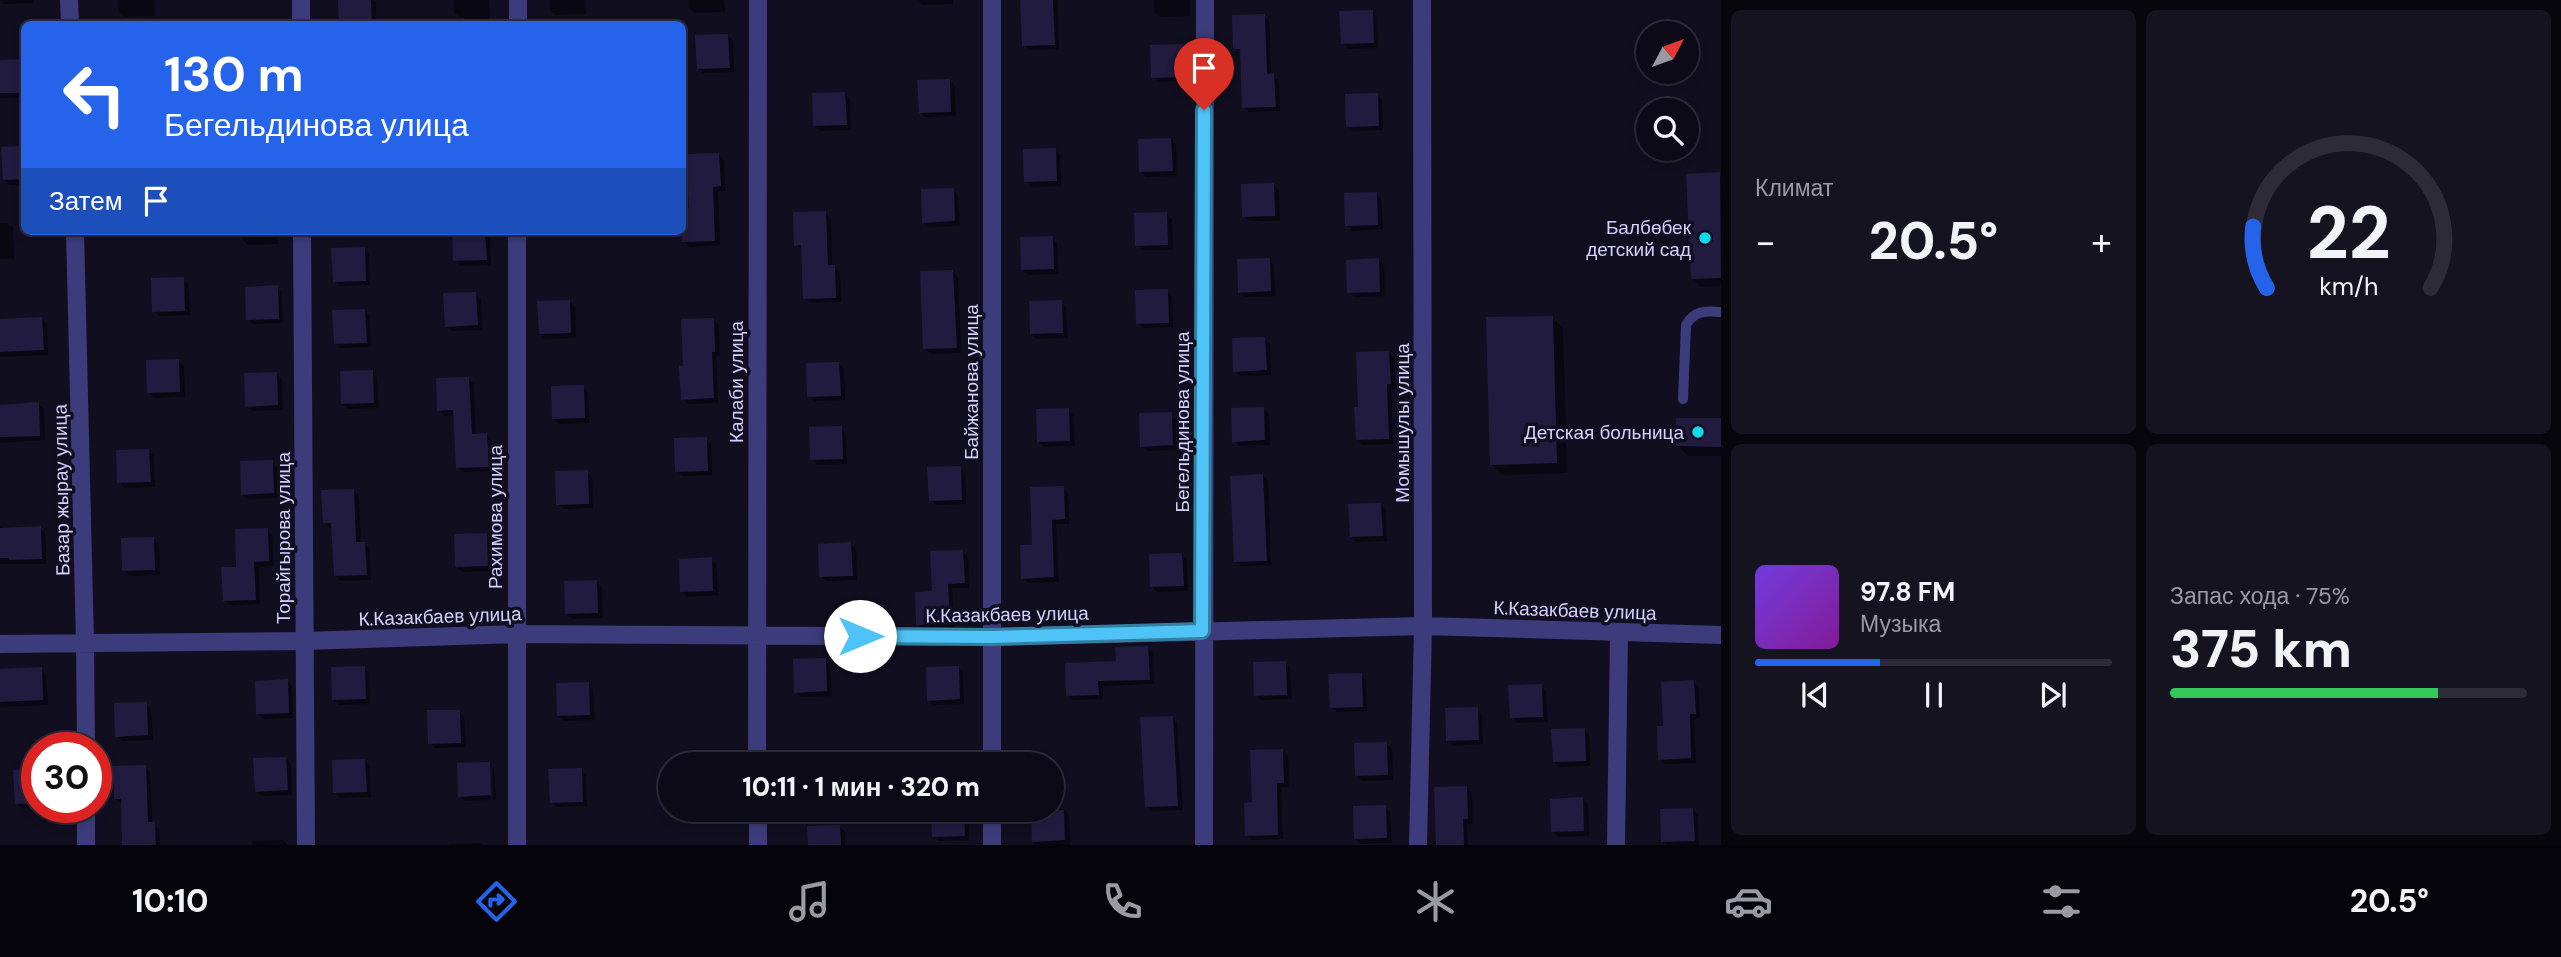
<!DOCTYPE html>
<html lang="ru">
<meta charset="utf-8">
<style>
body{margin:0;font-family:"DM Sans",sans-serif;background:#161321;color:#f1f3f6;height:100vh;display:flex;flex-direction:column;font-size:26px;white-space:nowrap}
*{box-sizing:border-box;margin:0}
p{font-size:23px;color:#9a9aa2}
.icon{flex:none;width:38px;height:38px;fill:none;stroke:currentColor;stroke-width:2;stroke-linecap:round;stroke-linejoin:round}
.map{position:relative;flex:1;overflow:hidden}
.drawer{display:flex;flex-direction:column;gap:10px;padding:10px;background:#07060d;width:840px}
.drawer>*{flex:none}
.hud{position:absolute;left:21px;top:21px;width:665px;height:214px;border-radius:10px;box-shadow:0 4px 10px #0003,0 0 0 2px #2d2b37;background:#2563eb;color:#fff;overflow:hidden}
.needle{width:46px;rotate:49deg}
.tools{position:absolute;left:1636px;top:21px;display:grid;gap:14px}
.tools a{display:grid;place-items:center;width:63px;height:63px;border-radius:50%;background:#0d0a18;box-shadow:0 4px 10px #0003,0 0 0 2px #2d2b37;font-size:35px}
.speed{position:absolute;left:21px;top:732px;display:flex;gap:14px;font-size:35px;font-weight:700;text-align:center}
.speed>*{display:grid;place-content:center;width:91px;height:91px;border-radius:50%;background:#0d0a18;box-shadow:0 4px 10px #0003,0 0 0 2px #2d2b37;line-height:1}
.speed .limit{border:10px solid #d22;background:#fff;color:#111}
.pin{position:absolute;display:grid;place-items:center;width:60px;height:60px;color:#fff;margin:-72px -30px;border-radius:50% 50% 50% 0;rotate:-45deg;box-shadow:0 0 7px #0007}
.pin .icon{rotate:45deg}
.me{position:absolute;width:77px;margin:-38px;rotate:90deg;stroke-linejoin:round;filter:drop-shadow(0 0 5px #0008)}
.turn{display:flex;align-items:center;gap:24px;height:147px;padding:0 28px;font-size:32px}
.turn .icon{width:91px;height:91px;stroke-width:2.5}
.turn b{display:block;font-size:49px;line-height:60px}
.then{display:flex;align-items:center;height:66px;padding:0 28px;background:#0003;gap:14px;font-size:26px}
.big{font-size:52px;font-weight:800;line-height:1.1}
.drawer .tile{flex:1;display:flex;flex-direction:column;justify-content:center;gap:10px;min-width:0;padding:0 24px;border-radius:10px;background:#161321}
.drawer .dial{align-items:center;gap:0}
.dial svg{height:182px;overflow:visible;fill:none;stroke:#2d2b37;stroke-width:7;stroke-linecap:round;text-anchor:middle}
.dial text{fill:#f1f3f6;stroke:none}
.song{display:flex;align-items:center;gap:21px}
.cover{width:84px;height:84px;border-radius:10px;background:linear-gradient(135deg,hsl(260 70% 55%),hsl(290 70% 35%))}
.played{height:7px;border-radius:4px;background:linear-gradient(90deg,#2563eb 35%,#2d2b37 35%)}
.keys{display:flex;justify-content:space-around;direction:ltr}
.heat{display:flex;justify-content:space-between;align-items:center;font-size:38px;direction:ltr}
.charge{height:10px;border-radius:5px;background:linear-gradient(90deg,#34c759 75%,#2d2b37 0)}
.drawer .tiles{flex:1;display:grid;gap:10px;grid-template-columns:repeat(2,1fr)}
.trip{position:absolute;left:658px;top:752px;width:406px;height:70px;border-radius:35px;background:#0d0a18;box-shadow:0 4px 10px #0003,0 0 0 2px #2d2b37;font-weight:800;line-height:70px;text-align:center}
.tab-bar{display:flex;height:112px;justify-content:space-around;align-items:center;background:#05040a;color:#9a9aa2}
.tab-bar .icon{width:49px;height:49px}
.tab-bar .active{color:#2563eb}
.tab-bar b{font-size:32px;color:#f1f3f6}
main{display:flex;flex:1;min-height:0}
.map>svg:first-child{display:block}
</style>
<main>
<div class="map">
<svg width="1721" height="845" viewBox="0 0 1721 845">
<rect width="100%" height="100%" fill="#110e20"/>
<!-- shadow -->
<path fill="#0007" d="M0,0H34V3L4,4Z
M118,0H154L155,16L124,17L119,11Z
M340,0H373L376,2V24H341Z
M453,0H489L490,24H464V17H459L454,12Z
M549,0H585L586,14L555,15L550,10Z
M689,0H724L725,12L694,13L689,7Z
M918,0H953V4L922,5Z
M1022,0H1058L1059,49L1029,50L1024,45Z
M1154,0H1190V16L1160,17L1155,12Z
M1372,11L1377,17L1378,48L1348,49L1343,43Z
M1264,16L1269,21L1271,75L1279,80L1280,111L1249,112L1244,107L1242,53L1235,48Z
M728,36L733,41L734,72L703,73L698,68Z
M1182,45L1187,51L1189,81L1158,82L1153,77Z
M24,61V97L0,98V62Z
M950,80L955,86L956,116L925,117L920,112Z
M844,94L850,99L851,130L820,131L815,126Z
M1377,94L1382,100L1383,130L1353,131L1348,126Z
M1171,139L1176,145L1177,176L1146,177L1141,172Z
M3,148H24V184L10,185L4,180Z
M1055,149L1060,155L1061,186L1031,187L1026,182Z
M719,155L724,160L725,191H718L720,245L689,247L684,241L690,210Z
M1719,174L1721,176V286L1701,287L1693,279Z
M1273,184L1279,190L1280,221H1249L1244,216Z
M953,190L958,195L960,226L929,227L924,222Z
M1376,193L1381,199L1383,229L1352,231L1347,225Z
M825,213L831,218L832,266L840,272L841,302L810,303L805,298L803,250L796,245Z
M1166,213L1172,219L1173,250H1142L1137,245Z
M0,223H7L13,228L14,259H0Z
M242,231H277L278,244L248,245L242,239Z
M454,231H487L490,234L491,265L460,266L455,261Z
M1052,238L1057,243L1059,274L1028,275L1023,270Z
M364,249L369,254L370,285L340,286L334,281Z
M1269,260L1274,265L1276,296L1245,297L1240,292Z
M1378,260L1384,265L1385,296L1354,297L1349,292Z
M952,271L958,277L961,353L930,354L925,348Z
M183,279L188,284L190,315L159,316L154,311Z
M277,287L282,292L283,323L253,324L248,319Z
M1167,291L1172,296L1173,327L1143,328L1138,323Z
M476,294L481,299L482,330L452,331L446,326Z
M570,301L575,307L576,338L545,339L540,333Z
M1061,302L1066,307L1068,338L1037,339L1032,334Z
M365,311L370,316L371,347L340,348L335,343Z
M1552,318L1563,328L1567,473L1502,475L1491,464Z
M42,319L47,324L48,355L0,357V320Z
M713,320L719,325L720,356H716L718,403L688,404L682,399L684,368Z
M1265,339L1270,344L1271,375L1240,376L1235,371Z
M1389,353L1394,358L1395,389H1391L1393,444L1362,445L1357,439L1360,409Z
M178,361L184,366L185,397L154,398L149,393Z
M839,364L844,369L845,400L814,401L809,396Z
M372,371L377,377L379,408L348,409L343,404Z
M276,374L282,379L283,410L252,411L247,406Z
M468,378L474,384L476,436L487,435L492,440L493,471L463,472L457,467L455,415L444,416L439,410Z
M583,387L588,392L589,423L559,424L553,419Z
M38,404L44,409L45,440L0,443V406Z
M1263,409L1269,414L1270,445L1239,446L1234,441Z
M1068,410L1073,415L1075,446L1044,447L1039,442Z
M1171,414L1176,419L1178,450L1147,451L1142,446Z
M1721,420V456H1688L1678,446Z
M841,428L846,433L847,464L817,465L812,460Z
M706,439L711,444L712,475L682,476L677,471Z
M148,451L154,456L155,487L124,488L119,482Z
M272,462L277,467L278,498L248,499L242,494Z
M960,468L965,473L966,504L936,505L931,500Z
M587,472L592,477L593,508L563,509L558,504Z
M1263,476L1268,481L1271,565L1241,566L1235,561Z
M1063,488L1068,493L1069,524H1056L1059,582L1028,583L1023,578L1034,546Z
M354,491L359,496L361,544H365L370,549L371,580L341,581L335,576L333,528H330L324,523Z
M1381,505L1386,510L1387,541L1357,542L1351,537Z
M0,526L6,529L40,528L45,533L46,564H0Z
M267,530L272,535L274,566L259,567L260,604L230,605L224,600L238,569Z
M486,535L491,540L493,571L462,572L457,567Z
M153,538L159,544L160,575L129,576L124,570Z
M851,544L856,549L857,580L826,581L821,576Z
M962,551L968,557L969,588H952L954,629L923,630L918,624L934,593Z
M1182,555L1187,560L1188,591L1157,592L1152,587Z
M711,559L716,564L718,595L687,597L682,591Z
M596,582L602,587L603,618L572,619L567,614Z
M1148,648L1153,653L1154,684L1103,686V699L1073,700L1068,695L1118,662Z
M825,660L830,665L832,696L801,697L796,692Z
M1285,663L1290,668L1292,699L1261,700L1256,695Z
M364,668L369,673L370,704L339,705L334,700Z
M958,668L963,673L964,704L934,705L928,700Z
M41,669L46,674L48,705L0,707V670Z
M1361,675L1366,680L1367,711L1337,712L1331,707Z
M287,681L292,686L293,718L263,719L258,713Z
M1694,682L1699,687L1700,718L1694,719L1696,763L1665,764L1660,759L1665,728Z
M588,683L593,689L595,720L564,721L559,716Z
M1541,685L1546,691L1548,722L1517,723L1512,717Z
M146,704L151,709L153,740L122,741L117,736Z
M1477,708L1482,714L1483,744L1453,746L1448,740Z
M459,711L464,717L466,747L435,748L430,743Z
M1172,717L1177,723L1183,810L1152,811L1147,806Z
M1584,729L1589,735L1590,766L1560,767L1554,762Z
M1386,743L1392,749L1393,780L1362,781L1357,776Z
M1283,751L1288,756L1289,787H1281L1283,839L1252,840L1247,835Z
M286,759L291,764L292,795L262,796L256,791Z
M365,761L370,766L371,797L340,798L335,793Z
M489,764L494,769L496,800H493L492,767H488L490,800L465,801L460,796Z
M145,767L150,772L152,824L159,829L160,845H124L123,804L116,799Z
M581,770L586,775L587,806L557,807L552,802Z
M37,771V807H52L22,808L16,803Z
M1467,788L1472,793L1473,824H1467L1468,845H1433V841H1438Z
M1583,799L1588,804L1589,836L1558,837L1553,831Z
M1385,807L1390,812L1392,843L1361,844L1356,839Z
M1052,809H1063L1069,814L1070,845H1034L1033,810Z
M932,810H968L969,840L939,841L933,836Z
M1693,810L1698,815L1699,845H1666L1663,842Z
M840,827L845,832V845H810L809,828Z
M283,840L288,845H252V841Z
M481,843L482,845H450V844Z"/>
<!-- building -->
<path fill="#221b40" d="M338,0H371L372,24H339Z
M1020,0H1053L1055,45L1022,46Z
M1373,10L1374,43L1341,44L1339,11Z
M1265,14L1267,74L1274,73L1276,107L1242,108L1240,49H1233L1232,15Z
M728,34L730,68L697,69L695,35Z
M1183,44L1184,77L1151,78L1150,45Z
M24,59V93H0V60Z
M950,79L951,112L919,113L917,80Z
M845,92L847,125L813,126L812,93Z
M1378,93L1379,126L1346,127L1345,94Z
M1171,138L1173,171L1139,172L1138,139Z
M24,146V179L3,180L1,147Z
M1056,148L1057,181L1024,182L1023,149Z
M719,153L721,186L713,187L715,241L682,242V208H689L686,154Z
M1720,172L1721,278L1691,279L1686,174Z
M1274,183L1275,216L1242,217L1241,184Z
M954,188L955,221L922,223L921,189Z
M1377,192L1378,225L1345,226L1344,193Z
M826,211L828,265H835L836,298L803,299L801,245L794,246L793,212Z
M1167,212L1168,245L1135,246L1134,213Z
M452,231H485L487,260L453,261Z
M1053,236L1054,269L1021,270L1020,237Z
M365,247L366,281L333,282L331,248Z
M1270,258L1271,291L1238,293L1237,259Z
M1379,258L1380,292L1347,293L1346,260Z
M953,270L957,348L923,349L920,271Z
M184,277L185,311L152,312L151,278Z
M278,285L279,319L246,320L245,287Z
M1168,289L1169,323L1136,324L1135,290Z
M476,292L478,325L445,327L443,293Z
M570,300L571,333L539,334L537,301Z
M1062,300L1063,333L1030,334L1029,301Z
M365,309L367,343L334,344L332,310Z
M1553,316L1557,463L1490,465L1486,317Z
M42,317L44,350L0,352V319Z
M714,318L715,352H712L714,398L681,400L679,366H683L681,319Z
M1265,337L1267,370L1233,372L1232,338Z
M1389,351L1391,384H1387L1389,439L1356,440L1354,407H1358L1356,352Z
M179,359L180,392L147,393L146,360Z
M839,362L841,396L807,397L806,363Z
M373,370L374,403L341,404L340,371Z
M277,372L278,405L245,407L244,373Z
M469,377L472,434L487,433L489,467L456,468L453,410L437,411L436,378Z
M584,385L585,418L552,419L551,386Z
M39,402L40,436L0,437V405Z
M1264,407L1265,440L1232,442L1231,408Z
M1069,408L1070,441L1037,442L1036,409Z
M1172,412L1173,445L1140,447L1139,413Z
M1676,418H1721V447L1676,446Z
M842,426L843,459L810,460L809,427Z
M707,437L708,471L675,472L674,438Z
M149,449L151,482L117,483L116,450Z
M273,460L274,493L241,495L240,461Z
M961,466L962,500L929,501L927,467Z
M588,470L589,504L556,505L555,471Z
M1263,474L1267,561L1234,562L1230,476Z
M1064,486L1065,519L1052,520L1054,577L1021,579L1020,545H1032L1030,487Z
M354,489L356,542H365L367,575L334,576L331,523H323L321,490Z
M1381,503L1383,536L1350,537L1348,504Z
M41,526L42,559L9,560V558H0V528Z
M268,528L269,561L254,562L256,600L223,601L221,567H236L235,529Z
M487,533L488,566L455,567L454,534Z
M154,537L155,570L122,571L121,538Z
M851,542L853,576L819,577L818,544Z
M963,550L965,583L948,584L950,624L916,625L915,592L932,591L930,551Z
M1182,553L1184,586L1150,587L1149,554Z
M712,557L713,591L680,592L679,559Z
M597,580L598,613L565,614L564,581Z
M1148,646L1150,680L1098,681L1099,695L1066,696L1065,663L1116,661L1115,647Z
M826,658L827,691L794,693L793,659Z
M1286,661L1287,695L1254,696L1253,662Z
M365,666L366,699L332,700L331,667Z
M959,666L960,699L927,701L926,667Z
M42,667L43,700L0,702V669Z
M1362,673L1363,707L1330,708L1328,674Z
M288,679L289,713L256,714L255,681Z
M1694,680L1696,714H1690L1691,758L1658,760L1657,726H1663L1661,682Z
M589,682L590,715L557,716L556,683Z
M1542,684L1543,717L1510,718L1508,685Z
M147,702L148,735L115,737L114,703Z
M1478,707L1479,740L1446,741L1445,708Z
M427,710H460L461,743L428,744Z
M1173,716L1178,806L1145,807L1140,717Z
M1585,728L1586,761L1553,762L1551,729Z
M1387,742L1388,775L1355,776L1354,743Z
M1283,749L1284,783H1277L1278,835L1245,836L1244,803L1252,802L1250,750Z
M286,757L288,790L255,792L253,758Z
M365,759L367,792L333,793L332,760Z
M490,762L491,795L458,797L457,763Z
M146,765L148,822H155L156,845H122L121,799H114L113,766Z
M582,768L583,802L550,803L548,769Z
M37,769V803L15,804L13,770Z
M1467,786L1468,819H1463L1464,845H1436L1434,787Z
M1583,797L1584,831L1551,832L1550,799Z
M1386,805L1387,838L1354,839L1353,806Z
M1693,808L1695,841L1661,842L1660,809Z
M931,810H964L965,836L932,837Z
M1031,810H1064L1065,840L1032,842Z
M840,825L841,845H808L807,826Z"/>
<g fill="none" stroke-linecap="round" stroke-linejoin="round">
<!-- service -->
<path stroke="#3c3c7d" stroke-width="10" d="M1683,399L1686,325C1695,310 1705,311 1721,312"/>
<!-- minor -->
<path stroke="#3c3c7d" stroke-width="18" d="M69,0L70,24
M301,0V24
M992,0V765
M518,24V0
M75,231L85,643L86,747
M302,231L306,845
M0,644L304,641L516,634L992,637L1423,626L1721,635
M757,765L758,0
M86,807V845
M758,810V845
M517,845V231
M992,845V810
M1204,845L1205,0
M1418,845L1423,626L1422,0
M1616,845L1619,632"/>
</g>
<g fill="none" stroke-linecap="round" stroke-linejoin="round">
<defs>
<path id="route" d="M860,636L992,637L1202,631L1204,110"/>
</defs>
<!-- route casing -->
<use href="#route" stroke="#337fa1" stroke-width="18"/>
<!-- route -->
<use href="#route" stroke="#4fc3f7" stroke-width="12"/>
</g>
<!-- markers -->
<g fill="#0cdbec" stroke="#110e20" stroke-width="2.5">
<circle cx="1705" cy="238" r="7"/>
<circle cx="1698" cy="432" r="7"/>
</g>
<g text-anchor="middle" stroke-width="7" stroke-linejoin="round" paint-order="stroke">
<!-- poi labels -->
<g font-size="19" fill="#d4d0fd" stroke="#110e20" text-anchor="end">
<text x="1691" y="234">Балбөбек<tspan x="1691" dy="22">детский сад</tspan></text>
<text x="1684" y="439">Детская больница</text>
</g>
<!-- street labels -->
<g font-size="19" fill="#d4d0fd" stroke="#110e20">
<text transform="translate(736 382) rotate(-90)" y="7">Калаби улица</text>
<text transform="translate(971 382) rotate(-90)" y="7">Байжанова улица</text>
<text transform="translate(1182 422) rotate(-90)" y="7">Бегельдинова улица</text>
<text transform="translate(1402 423) rotate(-90)" y="7">Момышулы улица</text>
<text transform="translate(61 490) rotate(-91)" y="7">Базар жырау улица</text>
<text transform="translate(495 517) rotate(-90)" y="7">Рахимова улица</text>
<text transform="translate(283 538) rotate(-90)" y="7">Торайгырова улица</text>
<text transform="translate(1575 610) rotate(2)" y="7">К.Казакбаев улица</text>
<text transform="translate(1007 614) rotate(-1)" y="7">К.Казакбаев улица</text>
<text transform="translate(440 616) rotate(-2)" y="7">К.Казакбаев улица</text>
</g>
</g>
</svg>
<div class="tools">
<a><svg class="needle" viewBox="-14 -14 28 28"><path d="M0-13l5 13h-10z" fill="#e53935"/><path d="M0 13l5-13h-10z" fill="#9a9aa2"/></svg></a>
<a><svg class="icon" aria-label="search" viewBox="0 0 24 24"><circle cx="10" cy="10" r="6"/><path d="M15 15l6 6"/></svg></a>
</div>
<div class="speed"><div class="limit">30</div></div>
<div class="pin" style="left:1204px;top:110px;background:#d93025"><svg class="icon" aria-label="arrive" viewBox="0 0 24 24"><path d="M6 21V4h12l-3 4 3 4H6"/></svg></div>
<svg class="me" style="left:860px;top:636px" viewBox="-20 -20 40 40"><circle r="19" fill="#fff"/><path d="M0-13L10 11 0 6-10 11z" fill="#4fc3f7"/></svg>
<div class="trip">10:11 · 1 мин · 320 m</div>
<div class="hud">
<div class="turn"><svg class="icon" aria-label="left" viewBox="0 0 24 24"><path d="M17 20v-9H6M10 6l-5 5 5 5"/></svg><div><b>130 m</b>Бегельдинова улица</div></div>
<div class="then">Затем<svg class="icon" aria-label="arrive" viewBox="0 0 24 24"><path d="M6 21V4h12l-3 4 3 4H6"/></svg></div>
</div>
</div>
<section class="drawer">
<div class="tiles">
<div class="tile"><p>Климат</p>
<div class="heat"><a>−</a><b class="big">20.5°</b><a>+</a></div>
</div>
<div class="tile dial"><svg viewBox="0 0 100 80">
<path d="M14 69A42 42 0 1 1 86 69"/>
<path d="M14 69A42 42 0 0 1 8 42" stroke="#2563eb"/>
<text x="50" y="56" font-size="32" font-weight="700">22</text>
<text x="50" y="72" font-size="11">km/h</text>
</svg></div>
<div class="tile">
<div class="song"><i class="cover"></i><div><b>97.8 FM</b><p>Музыка</p></div></div>
<div class="played"></div>
<div class="keys"><svg class="icon" aria-label="previous" viewBox="0 0 24 24"><path d="M18 5L8 12l10 7zM5 5v14"/></svg><svg class="icon" aria-label="pause" viewBox="0 0 24 24"><path d="M8 5v14M16 5v14"/></svg><svg class="icon" aria-label="next" viewBox="0 0 24 24"><path d="M6 5l10 7-10 7zM19 5v14"/></svg></div>
</div>
<div class="tile"><p>Запас хода · 75%</p><b class="big">375 km</b><div class="charge"></div></div>
</div>
</section>
</main>
<nav class="tab-bar">
<b>10:10</b>
<svg class="icon active" aria-label="directions" viewBox="0 0 24 24"><path d="M12 3l9 9-9 9-9-9zM9 14v-3h6M13 9l2 2-2 2"/></svg>
<svg class="icon" aria-label="music" viewBox="0 0 24 24"><path d="M9 18V5l10-2v13"/><circle cx="6" cy="18" r="3"/><circle cx="16" cy="16" r="3"/></svg>
<svg class="icon" aria-label="phone" viewBox="0 0 24 24"><path d="M5 4h4l2 5-3 2q2 4 5 5l2-3 5 2v4C11 20 4 13 5 4z"/></svg>
<svg class="icon" aria-label="climate" viewBox="0 0 24 24"><path d="M12 3v18M4 7l16 10M4 17L20 7"/></svg>
<svg class="icon" aria-label="car" viewBox="0 0 24 24"><path d="M5 17H2v-5l4-1 3-4h7l3 4 3 1v5h-3M9 17h6M6 11h13"/><circle cx="7" cy="17" r="2"/><circle cx="17" cy="17" r="2"/></svg>
<svg class="icon" aria-label="filters" viewBox="0 0 24 24"><path d="M4 7h16M4 17h16"/><circle cx="9" cy="7" r="2"/><circle cx="15" cy="17" r="2"/></svg>
<b>20.5°</b>
</nav>
